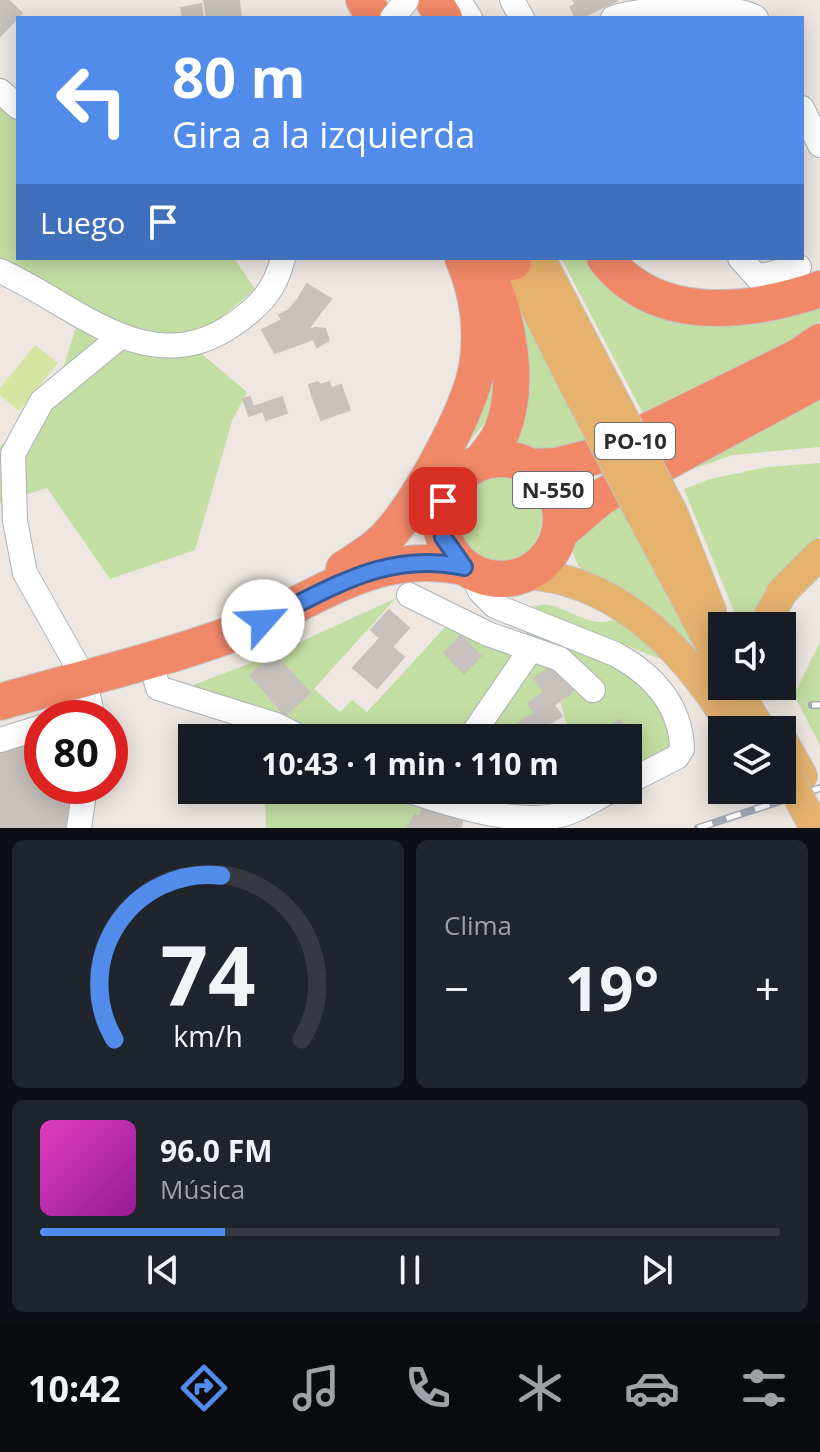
<!DOCTYPE html>
<html lang="es">
<meta charset="utf-8">
<style>
body{margin:0;font-family:"Open Sans",sans-serif;background:#20242c;color:#f1f3f6;height:100vh;display:flex;flex-direction:column;font-size:30px;white-space:nowrap}
*{box-sizing:border-box;margin:0}
p{font-size:26px;color:#9ea1a6}
.icon{flex:none;width:44px;height:44px;fill:none;stroke:currentColor;stroke-width:2;stroke-linecap:round;stroke-linejoin:round}
.map{position:relative;height:828px;overflow:hidden}
.side{display:flex;flex-direction:column;gap:12px;padding:12px;background:#0d0f14;flex:1}
.side>*{flex:none}
.hud{position:absolute;left:16px;top:16px;width:788px;height:244px;border-radius:0px;box-shadow:0 4px 20px #0003;background:#518ceb;color:#fff;overflow:hidden}
.fabs{position:absolute;left:708px;top:612px;display:grid;gap:16px}
.fabs a{display:grid;place-items:center;width:88px;height:88px;border-radius:0px;background:#171b24;box-shadow:0 4px 20px #0003;font-size:40px}
.speed{position:absolute;left:24px;top:700px;display:flex;gap:16px;font-size:40px;font-weight:700;text-align:center}
.speed>*{display:grid;place-content:center;width:104px;height:104px;border-radius:50%;background:#171b24;box-shadow:0 4px 20px #0003;line-height:1}
.speed .limit{border:12px solid #d22;background:#fff;color:#111}
.pin{position:absolute;display:grid;place-items:center;width:68px;height:68px;color:#fff;margin:-34px;border-radius:16px;box-shadow:0 4px 12px #0006}
.me{position:absolute;width:88px;margin:-44px;rotate:64deg;stroke-linejoin:round;filter:drop-shadow(0 0 6px #0008)}
.turn{display:flex;align-items:center;gap:28px;height:168px;padding:0 24px;font-size:36px}
.turn .icon{width:104px;height:104px;stroke-width:2.5}
.turn b{display:block;font-size:56px;line-height:68px}
.then{display:flex;align-items:center;height:76px;padding:0 24px;background:#0003;gap:16px;font-size:30px}
.big{font-size:60px;font-weight:700;line-height:1.1}
.side .tile{flex:1;display:flex;flex-direction:column;justify-content:center;gap:12px;min-width:0;padding:0 28px;border-radius:12px;background:#20242c}
.side .dial{align-items:center;gap:0}
.dial svg{height:208px;overflow:visible;fill:none;stroke:#363941;stroke-width:7;stroke-linecap:round;text-anchor:middle}
.dial text{fill:#f1f3f6;stroke:none}
.song{display:flex;align-items:center;gap:24px}
.cover{width:96px;height:96px;border-radius:12px;background:linear-gradient(135deg,hsl(310 70% 55%),hsl(300 70% 35%))}
.played{height:8px;border-radius:4px;background:linear-gradient(90deg,#518ceb 25%,#363941 25%)}
.keys{display:flex;justify-content:space-around;direction:ltr}
.heat{display:flex;justify-content:space-between;align-items:center;font-size:44px;direction:ltr}
.side .tiles{flex:1;display:grid;gap:12px;grid-template-columns:1fr 1fr}
.tile:last-child{grid-column:span 2}
.trip{position:absolute;left:178px;top:724px;width:464px;height:80px;border-radius:0px;background:#171b24;box-shadow:0 4px 20px #0003;font-weight:700;line-height:80px;text-align:center}
.tabs{display:flex;height:128px;justify-content:space-around;align-items:center;background:#090b0e;color:#9ea1a6}
.tabs .icon{width:56px;height:56px}
.tabs .active{color:#518ceb}
.tabs b{font-size:36px;color:#f1f3f6}
.map>svg:first-child{display:block}
</style>
<div class="map">
<svg width="820" height="828" viewBox="0 0 820 828">
<rect width="100%" height="100%" fill="#ede6e1"/>
<!-- green -->
<path fill="#c3dea3" fill-rule="evenodd" d="M0,85L18,107V258H234L255,289L190,344L247,392L232,421L195,550L110,579L47,488L0,503V446L49,414L79,317L0,271Z
M561,258H591L636,295L820,305V321L796,347L648,423Z
M500,266L593,444L553,451L518,445L521,348Z
M489,340L499,390L486,421L460,454Z
M820,398V447L733,455L678,474Z
M820,463V536L769,591L756,626H740L684,489L710,479L768,467Z
M454 518a44 44 0 1 1 88 0a44 44 0 1 1-88 0Z
M619,495L729,706L639,605L578,566L572,550L586,524Z
M396,598L314,689L340,712L352,700L367,712L450,622L557,663L535,678L544,692L528,703L534,713L517,725L525,738H327L285,715L260,711L185,688L274,654ZM273,654L309,693L286,715L250,675Z
M545,604C573,609 593,632 620,617L675,665L532,607Z
M526,629L633,674L667,708L672,751L628,771V738H549L569,732L560,702L585,682L524,638Z
M820,642V745L794,695Z
M265,790H393L424,800L420,817L407,828H266Z"/>
<!-- pitch -->
<path fill="#d5e4a0" d="M35,345L58,363L19,411L0,395V388Z"/>
<!-- building -->
<path fill="#c6c1bc" stroke="#c9c1bb" stroke-width="2" d="M0,0H8L22,13L0,36Z
M204,0H239L241,18H207Z
M573,0H618L580,18H576L570,7L576,4Z
M201,4L203,18H183L181,8Z
M307,284L331,299L320,313L298,299Z
M298,299L320,313L309,328L289,310Z
M289,310L316,334L311,340L275,353L262,330L282,320L279,315Z
M316,328L325,329L329,340L317,347L313,338L316,334L312,329Z
M318,382L320,385L329,382L331,388L312,395L309,385Z
M341,385L350,410L321,420L312,395Z
M250,397L253,407L282,397L287,413L266,420L263,411L249,416L243,399Z
M389,610L409,628L392,647L404,657L377,688L353,668L380,638L371,630Z
M461,636L481,656L464,673L444,653Z
M274,654L310,693L285,715L250,675Z
M556,664L579,687L554,705L562,716L525,738L516,725L534,713L528,703L544,692L534,678Z
M620,720L640,753L628,760V738L595,735Z
M445,729L466,738H441Z
M42,738V786H71L65,828H0V751Z
M422,809L443,816L439,828H407L415,815L420,817Z
M443,816H463L461,828H439Z"/>
<g fill="none" stroke-linecap="round" stroke-linejoin="round">
<defs>
<path id="minor" d="M458,0L470,18
M512,0L522,18
M613,18C637,8 737,3 756,18
M0,91L18,107
M802,108L820,145
M740,258L757,277L799,267
M0,271C75,304 149,384 234,324C261,305 275,290 283,258
M472,572L480,591L495,606L615,654C652,674 681,705 682,749L677,757L628,782
M409,595L488,634L560,659L593,690
M150,658L158,688L276,725L302,738
M93,718L84,678L25,573L15,521L13,454L42,401L121,336
M470,738L531,649
M0,740L42,727
M407,790C451,805 521,828 567,813C582,808 598,797 612,790
M79,828L85,786"/>
<path id="major" d="M540,258L597,368
M513,262L571,378
M673,514L711,611
M649,529L722,666
M525,574C620,579 688,654 734,730
M764,626L782,592L820,554
M734,686L761,730
M782,740L802,776"/>
<path id="highway" d="M364,0L375,18
M433,0L444,18
M511,258L513,262
M605,258C656,325 749,313 820,289
M441 519a60 60 0 1 1 120 0a60 60 0 1 1-120 0Z
M481,462C489,452 497,443 502,431C521,384 508,318 488,274
M530,467L556,466L597,456L798,357L820,342
M560,532L601,497L820,379
M344,569C358,560 372,552 384,540C416,508 469,412 477,367C483,331 478,292 463,258
M0,702C76,680 154,662 229,635C312,605 371,547 464,567"/>
</defs>
<!-- minor casing -->
<use href="#minor" stroke="#adb2b8" stroke-width="26"/>
<!-- major casing -->
<use href="#major" stroke="#c4c4c4" stroke-width="32"/>
<!-- highway casing -->
<use href="#highway" stroke="#c4c4c4" stroke-width="38"/>
<!-- minor -->
<use href="#minor" stroke="#fff" stroke-width="24"/>
<!-- major -->
<use href="#major" stroke="#e5b26e" stroke-width="30"/>
<!-- highway -->
<use href="#highway" stroke="#f18969" stroke-width="36"/>
<defs>
<path id="rail" d="M812,705H820
M698,828L820,788"/>
</defs>
<!-- rail casing -->
<use href="#rail" stroke="#a4aab5" stroke-width="8"/>
<!-- rail -->
<use href="#rail" stroke="#fff" stroke-width="5" stroke-dasharray="15" stroke-linecap="butt"/>
<defs>
<path id="minor-bridge" d="M392,18L407,0"/>
<path id="major-bridge" d="M597,368L673,514
M571,378L649,529
M788,777L815,828"/>
</defs>
<!-- minor-bridge casing -->
<use href="#minor-bridge" stroke="#adb2b8" stroke-width="26" stroke-linecap="butt"/>
<!-- major-bridge casing -->
<use href="#major-bridge" stroke="#c4c4c4" stroke-width="32" stroke-linecap="butt"/>
<!-- minor-bridge -->
<use href="#minor-bridge" stroke="#fff" stroke-width="24"/>
<!-- major-bridge -->
<use href="#major-bridge" stroke="#e5b26e" stroke-width="30"/>
</g>
<g fill="none" stroke-linecap="round" stroke-linejoin="round">
<defs>
<path id="route" d="M263,621C331,589 385,550 464,567L443,537V501"/>
</defs>
<!-- route casing -->
<use href="#route" stroke="#355b99" stroke-width="20"/>
<!-- route -->
<use href="#route" stroke="#518ceb" stroke-width="14"/>
</g>
<g text-anchor="middle" stroke-width="7" stroke-linejoin="round" paint-order="stroke">
<!-- shield labels -->
<g fill="#fff" stroke="#6c6c6c" stroke-width="2">
<rect x="595" y="423" width="80" height="36" rx="6"/>
<rect x="513" y="472" width="80" height="36" rx="6"/>
</g>
<g font-size="22" font-weight="bold" fill="#2d2d2d">
<text x="635" y="449">PO-10</text>
<text x="553" y="498">N-550</text>
</g>
</g>
</svg>
<div class="fabs">
<a><svg class="icon" aria-label="sound" viewBox="0 0 24 24"><path d="M4 9h4l5-4v14l-5-4H4zM17 9q2 3 0 6"/></svg></a>
<a><svg class="icon" aria-label="layers" viewBox="0 0 24 24"><path d="M12 4l9 5-9 5-9-5zM3 14l9 5 9-5"/></svg></a>
</div>
<div class="speed"><div class="limit">80</div></div>
<div class="pin" style="left:443px;top:501px;background:#d93025"><svg class="icon" aria-label="arrive" viewBox="0 0 24 24"><path d="M6 21V4h12l-3 4 3 4H6"/></svg></div>
<svg class="me" style="left:263px;top:621px" viewBox="-20 -20 40 40"><circle r="19" fill="#fff"/><path d="M0-13L10 11 0 6-10 11z" fill="#518ceb"/></svg>
<div class="trip">10:43 · 1 min · 110 m</div>
<div class="hud">
<div class="turn"><svg class="icon" aria-label="left" viewBox="0 0 24 24"><path d="M17 20v-9H6M10 6l-5 5 5 5"/></svg><div><b>80 m</b>Gira a la izquierda</div></div>
<div class="then">Luego<svg class="icon" aria-label="arrive" viewBox="0 0 24 24"><path d="M6 21V4h12l-3 4 3 4H6"/></svg></div>
</div>
</div>
<section class="side">
<div class="tiles">
<div class="tile dial"><svg viewBox="0 0 100 80">
<path d="M14 69A42 42 0 1 1 86 69"/>
<path d="M14 69A42 42 0 0 1 55 6" stroke="#518ceb"/>
<text x="50" y="56" font-size="32" font-weight="700">74</text>
<text x="50" y="72" font-size="11">km/h</text>
</svg></div>
<div class="tile"><p>Clima</p>
<div class="heat"><a>−</a><b class="big">19°</b><a>+</a></div>
</div>
<div class="tile">
<div class="song"><i class="cover"></i><div><b>96.0 FM</b><p>Música</p></div></div>
<div class="played"></div>
<div class="keys"><svg class="icon" aria-label="previous" viewBox="0 0 24 24"><path d="M18 5L8 12l10 7zM5 5v14"/></svg><svg class="icon" aria-label="pause" viewBox="0 0 24 24"><path d="M8 5v14M16 5v14"/></svg><svg class="icon" aria-label="next" viewBox="0 0 24 24"><path d="M6 5l10 7-10 7zM19 5v14"/></svg></div>
</div>
</div>
</section>
<nav class="tabs">
<b>10:42</b>
<svg class="icon active" aria-label="directions" viewBox="0 0 24 24"><path d="M12 3l9 9-9 9-9-9zM9 14v-3h6M13 9l2 2-2 2"/></svg>
<svg class="icon" aria-label="music" viewBox="0 0 24 24"><path d="M9 18V5l10-2v13"/><circle cx="6" cy="18" r="3"/><circle cx="16" cy="16" r="3"/></svg>
<svg class="icon" aria-label="phone" viewBox="0 0 24 24"><path d="M5 4h4l2 5-3 2q2 4 5 5l2-3 5 2v4C11 20 4 13 5 4z"/></svg>
<svg class="icon" aria-label="climate" viewBox="0 0 24 24"><path d="M12 3v18M4 7l16 10M4 17L20 7"/></svg>
<svg class="icon" aria-label="car" viewBox="0 0 24 24"><path d="M5 17H2v-5l4-1 3-4h7l3 4 3 1v5h-3M9 17h6M6 11h13"/><circle cx="7" cy="17" r="2"/><circle cx="17" cy="17" r="2"/></svg>
<svg class="icon" aria-label="filters" viewBox="0 0 24 24"><path d="M4 7h16M4 17h16"/><circle cx="9" cy="7" r="2"/><circle cx="15" cy="17" r="2"/></svg>
</nav>
